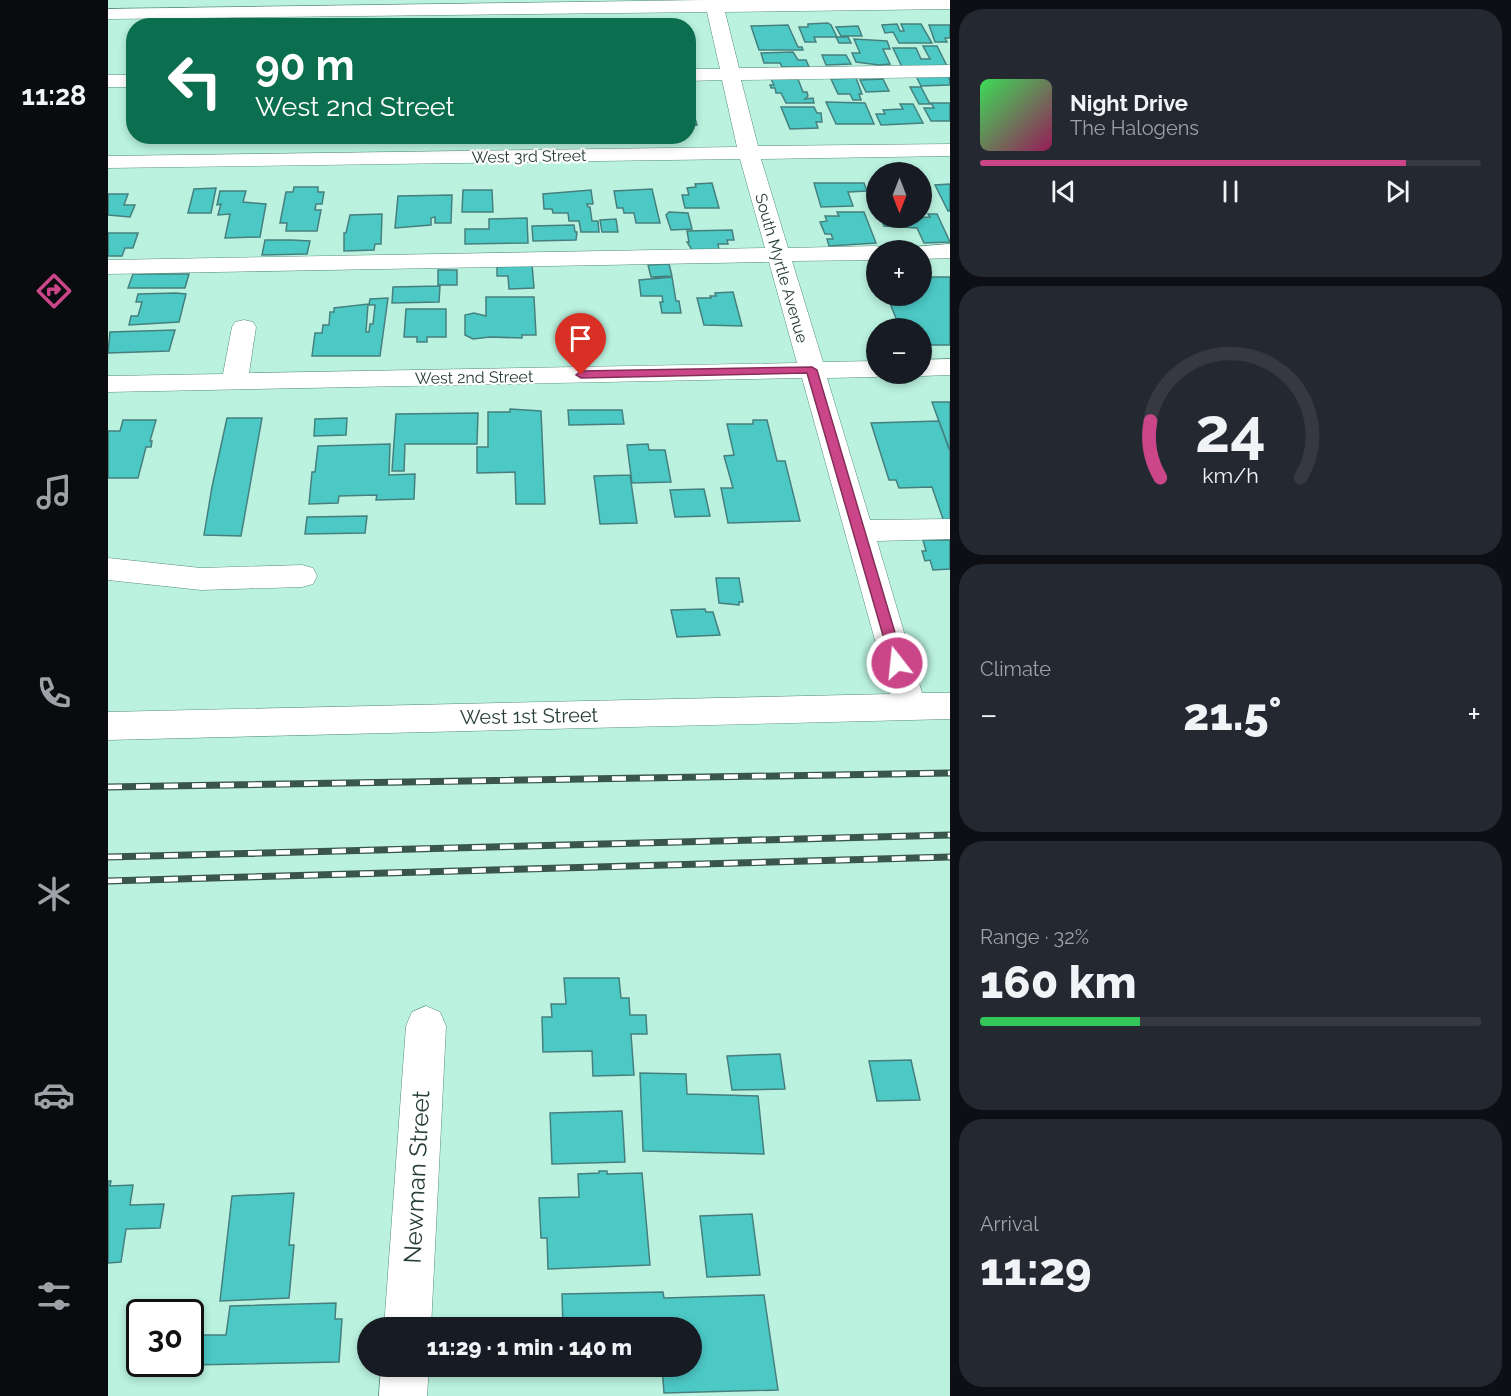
<!DOCTYPE html>
<meta charset="utf-8">
<style>
body{margin:0;font-family:Raleway,sans-serif;background:#242831;color:#f1f3f6;height:100vh;display:flex;flex-direction:column;font-size:22px;white-space:nowrap}
*{box-sizing:border-box;margin:0}
p{font-size:20px;color:#9ea1a6}
.icon{flex:none;width:33px;height:33px;fill:none;stroke:currentColor;stroke-width:2;stroke-linecap:round;stroke-linejoin:round}
.map{position:relative;flex:1;overflow:hidden}
.panel{display:flex;flex-direction:column;gap:9px;padding:9px;background:#0d0f14;width:561px}
.panel>*{flex:none}
.guide{position:absolute;left:18px;top:18px;width:570px;height:126px;border-radius:24px;box-shadow:0 3px 9px #0003;background:#0b6e4f;color:#fff;overflow:hidden}
.needle{width:39px;rotate:180deg}
.controls{position:absolute;left:758px;top:162px;display:grid;gap:12px}
.controls a{display:grid;place-items:center;width:66px;height:66px;border-radius:50%;background:#171b24;box-shadow:0 3px 9px #0003;font-size:30px}
.speed{position:absolute;left:18px;top:1299px;display:flex;gap:12px;font-size:30px;font-weight:700;text-align:center}
.speed>*{display:grid;place-content:center;width:78px;height:78px;border-radius:50%;background:#171b24;box-shadow:0 3px 9px #0003;line-height:1}
.speed .limit{border:3px solid #111;border-radius:9px;background:#fff;color:#111}
.pin{position:absolute;display:grid;place-items:center;width:51px;height:51px;color:#fff;margin:-62px -26px;border-radius:50% 50% 50% 0;rotate:-45deg;box-shadow:0 0 6px #0007}
.pin .icon{rotate:45deg}
.me{position:absolute;width:66px;margin:-33px;rotate:344deg;stroke-linejoin:round;filter:drop-shadow(0 0 4px #0008)}
.turn{display:flex;align-items:center;gap:21px;height:126px;padding:0 30px;font-size:27px}
.turn .icon{width:78px;height:78px;stroke-width:2.5}
.turn b{display:block;font-size:42px;line-height:51px}
.big{font-size:45px;font-weight:800;line-height:1.1}
.panel .tile{flex:1;display:flex;flex-direction:column;justify-content:center;gap:9px;min-width:0;padding:0 21px;border-radius:24px;background:#242831}
.panel .dial{align-items:center;gap:0}
.dial svg{height:156px;overflow:visible;fill:none;stroke:#363941;stroke-width:7;stroke-linecap:round;text-anchor:middle}
.dial text{fill:#f1f3f6;stroke:none}
.song{display:flex;align-items:center;gap:18px}
.cover{width:72px;height:72px;border-radius:9px;background:linear-gradient(135deg,hsl(130 70% 55%),hsl(330 70% 35%))}
.played{height:6px;border-radius:3px;background:linear-gradient(90deg,#cb4689 85%,#363941 85%)}
.keys{display:flex;justify-content:space-around;direction:ltr}
.heat{display:flex;justify-content:space-between;align-items:center;font-size:33px;direction:ltr}
.charge{height:9px;border-radius:4px;background:linear-gradient(90deg,#34c759 32%,#363941 0)}
.trip{position:absolute;left:249px;top:1317px;width:345px;height:60px;border-radius:30px;background:#171b24;box-shadow:0 3px 9px #0003;font-weight:800;line-height:60px;text-align:center}
main{display:flex;flex:1;min-height:0}
.menu{display:flex;flex-direction:column;width:108px;justify-content:space-around;align-items:center;background:#090b0e;color:#9ea1a6}
.menu .icon{width:42px;height:42px}
.menu .on{color:#cb4689}
.menu b{font-size:27px;color:#f1f3f6}
.map>svg:first-child{display:block}
</style>
<main>
<nav class="menu">
<b>11:28</b>
<svg class="icon on" aria-label="directions" viewBox="0 0 24 24"><path d="M12 3l9 9-9 9-9-9zM9 14v-3h6M13 9l2 2-2 2"/></svg>
<svg class="icon" aria-label="music" viewBox="0 0 24 24"><path d="M9 18V5l10-2v13"/><circle cx="6" cy="18" r="3"/><circle cx="16" cy="16" r="3"/></svg>
<svg class="icon" aria-label="phone" viewBox="0 0 24 24"><path d="M5 4h4l2 5-3 2q2 4 5 5l2-3 5 2v4C11 20 4 13 5 4z"/></svg>
<svg class="icon" aria-label="climate" viewBox="0 0 24 24"><path d="M12 3v18M4 7l16 10M4 17L20 7"/></svg>
<svg class="icon" aria-label="car" viewBox="0 0 24 24"><path d="M5 17H2v-5l4-1 3-4h7l3 4 3 1v5h-3M9 17h6M6 11h13"/><circle cx="7" cy="17" r="2"/><circle cx="17" cy="17" r="2"/></svg>
<svg class="icon" aria-label="filters" viewBox="0 0 24 24"><path d="M4 7h16M4 17h16"/><circle cx="9" cy="7" r="2"/><circle cx="15" cy="17" r="2"/></svg>
</nav>
<div class="map">
<svg width="842" height="1396" viewBox="0 0 842 1396">
<rect width="100%" height="100%" fill="#baf2df"/>
<!-- building -->
<path fill="#4cc8c5" stroke="#45807e" stroke-width="1.5" d="M720,23L723,25L729,37H740L743,43H731L728,37H706L708,42H697L691,27H700V24Z
M789,24L792,31H796L793,24H813L824,43H791L785,32L777,33L774,25Z
M680,25L690,47H694L695,50H651L643,26Z
M821,25H842V38H837L839,42H827Z
M750,26L754,36H733L728,27Z
M746,39L779,41L782,49H775L782,64L771,65L748,62L744,53H752Z
M815,46H829L839,66L794,67L785,48H808L813,59H822Z
M685,52L690,60H698L701,67H674L672,63H656L653,53Z
M714,55H738L743,64L718,65Z
M808,76H841L842,85L813,86Z
M748,78L754,94H751L753,100H745L742,94H730L723,79Z
M663,79H690L695,92H699L700,96L697,99L705,98L706,103H678L673,93H668L667,88H663L662,85H666Z
M775,79L781,91L758,92L752,80Z
M802,87H813L822,104H811Z
M718,102L757,103L766,124H728Z
M823,103H842V121H823L816,108H826Z
M792,104H805L815,123L773,125L768,114H777L775,110L795,109Z
M673,107H706L709,113H713L714,122H708L710,128L682,129Z
M580,115H586L589,125L580,126Z
M604,183L611,208H577L574,195H581L579,188L588,187L587,184Z
M706,183H756L759,191L740,192L745,206L713,207Z
M842,184V211H840L827,185Z
M186,187H210V192H216L214,204H208L207,210H213L209,231H178L179,223H172L178,192H185Z
M108,188L103,213H80L86,189Z
M544,189L552,223H528L526,213H516L515,208H509L506,191Z
M355,190H384L385,212H354Z
M483,190L485,204H479L480,207H482L484,221H490L491,232H473L471,221H461L460,213H445L444,209H436L435,194Z
M112,191H138L135,202L158,204L152,237L117,238L122,214L110,215L113,204L109,205Z
M0,194H20L16,205H27L22,217L0,215Z
M344,195L343,223H327V217L323,218V225L287,228L290,196Z
M561,212L580,213L584,229L563,230L558,215Z
M729,212H756L768,243L721,246L719,239H725L723,234H717L712,222L719,221L717,216H731Z
M274,214L273,244H267L266,250L236,251V233H238L242,215Z
M820,214H829L842,242L816,243L809,228L776,226L773,218L822,217Z
M419,218L420,243L357,244V229H381V219Z
M508,219L510,232H494L492,220Z
M466,225L467,232H469L468,240L425,241L424,226Z
M624,230L626,240H619L620,244H610L611,250H584L579,242H581L579,231Z
M0,233H30L25,248H17L14,256H0Z
M157,240H184L202,241L199,254L154,255Z
M424,264L426,288L401,289L400,276H389V267Z
M561,264L564,276L543,277L540,265Z
M330,270H349V285H330Z
M25,274H81L77,288H20Z
M564,277L568,301H571L573,313H554L552,302H555L554,296H533L531,280Z
M813,277H842V345H813V328H792L779,296H813Z
M332,286L331,302L284,303L285,287Z
M625,292L634,326L596,325L589,298H603L602,296H608L607,293Z
M68,293L78,294L71,322L21,325L23,316H30L34,302H28L30,294Z
M378,297H426L428,335H414V338L382,337L365,339L357,335V315L366,313L378,316Z
M280,298L272,356H204L207,333H214L215,325H221L222,312H226V308L260,304L258,332H261L262,324H265L267,305H261L262,299Z
M298,309H338V337H319V342H309V337H296Z
M67,330L61,351L0,353L2,332Z
M824,402H842V449H841Z
M402,409L433,411L437,504H408L407,472L369,473V447H380V412H402Z
M460,410H514L516,424L461,425Z
M370,413L369,444H297L296,471H284L288,414Z
M119,418H154L133,536L96,535L104,487Z
M239,418L238,435L206,436L207,419Z
M15,420H48L42,441H44L43,447H38L30,478H0V431H12Z
M645,420H659L669,461H677L692,521L620,523L613,488H625L616,456L626,455L619,424H645Z
M831,421L842,451V521L836,522L824,487L791,488L788,480H781L763,423Z
M282,444L281,475L307,474L306,499L268,500L269,495L231,496L230,503L201,504L204,472H207L210,446Z
M540,444L541,450H557L563,482L524,483L519,445Z
M522,475L529,523L492,524L486,476Z
M596,489L602,516L567,517L562,490Z
M259,516L257,533L197,534L199,517Z
M815,540H842V569L825,570L822,560L817,561L814,551H818Z
M608,578H631L635,602H631V605L611,603Z
M597,609L598,612H605L612,635L569,637L563,610Z
M456,978H511L513,998H521L522,1015H538L539,1034H523L526,1075L485,1076L484,1051L435,1052L434,1017H444L443,1004H458Z
M672,1054L677,1089L624,1090L619,1056Z
M803,1060L812,1100L769,1101L761,1061Z
M532,1073L578,1074L579,1094L650,1096L656,1154L535,1151Z
M514,1111L517,1162L444,1164L442,1113Z
M491,1171H499V1174L534,1173L542,1265L440,1269L439,1238H433L431,1198L471,1197L470,1174L491,1173Z
M0,1181H3L2,1186L25,1185L22,1205L56,1204L52,1228L18,1229L13,1262L0,1263Z
M186,1193L181,1245H186L181,1298L112,1301L124,1196Z
M644,1214L652,1275L599,1277L592,1216Z
M555,1292L556,1298L656,1295L670,1390L556,1393L554,1366H584V1328H455L454,1294Z
M228,1303L227,1319H234L231,1362L83,1365L88,1335H118L122,1306Z"/>
<g fill="none" stroke-linecap="round" stroke-linejoin="round">
<defs>
<path id="minor" d="M596,0H842V9L617,12L631,68L842,65V77L633,80L650,146L842,144V156L653,159L680,248L768,246L778,250H768V260L684,261L715,362L768,361V374H778L768,377L719,378L762,520L842,519V539L769,541L814,693H842V719L0,740V712L782,694L694,378L0,392V376L115,374L124,327L127,322L136,320L145,322L148,327L141,373L689,363L661,262L0,274V260L657,248L632,159L0,168V156L629,147L614,80L580,81V69H612L599,12L0,19V9Z
M0,75H26V87H0Z
M842,244V258L813,259V250H802L805,247Z
M842,359V375L813,376L804,374H813V360Z
M0,558L93,568L194,565L205,568L209,576L205,584L194,587L93,590L0,580Z
M318,1006L332,1012L338,1026L323,1328H276L298,1026L304,1012Z
M273,1366H321L319,1396H271Z"/>
</defs>
<!-- minor casing -->
<use href="#minor" stroke="#588c7c" stroke-width="1"/>
<!-- minor -->
<use href="#minor" fill="#fff" fill-rule="evenodd"/>
<defs>
<path id="rail" d="M0,787L842,773
M0,857L842,835
M0,881L842,857"/>
</defs>
<!-- rail casing -->
<use href="#rail" stroke="#3a554c" stroke-width="7"/>
<!-- rail -->
<use href="#rail" stroke="#fff" stroke-width="4.5" stroke-dasharray="14" stroke-linecap="butt"/>
</g>
<!-- route -->
<path fill="#cb4689" stroke="#842e59" stroke-width="1.5" d="M704,367L709,370L796,663L789,668L783,663L699,373L473,378L468,375L473,371Z"/>
<g text-anchor="middle" stroke-width="4.5" stroke-linejoin="round" paint-order="stroke">
<!-- far-street labels -->
<g font-size="16" fill="#283f38" stroke="#fff">
<text transform="translate(421 156) rotate(-1)" y="6">West 3rd Street</text>
<text transform="translate(674 268) rotate(74)" y="6">South Myrtle Avenue</text>
<text transform="translate(366 377) rotate(-1)" y="6">West 2nd Street</text>
</g>
<!-- street labels -->
<g font-size="20" fill="#283f38" stroke="#fff">
<text transform="translate(421 716) rotate(-1)" y="7">West 1st Street</text>
</g>
<!-- near-street labels -->
<g font-size="24" fill="#283f38" stroke="#fff">
<text transform="translate(309 1177) rotate(-87)" y="8">Newman Street</text>
</g>
</g>
</svg>
<div class="controls">
<a><svg class="needle" viewBox="-14 -14 28 28"><path d="M0-13l5 13h-10z" fill="#e53935"/><path d="M0 13l5-13h-10z" fill="#9ea1a6"/></svg></a>
<a>+</a>
<a>−</a>
</div>
<div class="speed"><div class="limit">30</div></div>
<div class="pin" style="left:473px;top:375px;background:#d93025"><svg class="icon" aria-label="arrive" viewBox="0 0 24 24"><path d="M6 21V4h12l-3 4 3 4H6"/></svg></div>
<svg class="me" style="left:789px;top:663px" viewBox="-20 -20 40 40"><circle r="17" fill="#cb4689" stroke="#fff" stroke-width="3"/><path d="M0-11L8 9 0 5-8 9z" fill="#fff"/></svg>
<div class="trip">11:29 · 1 min · 140 m</div>
<div class="guide">
<div class="turn"><svg class="icon" aria-label="left" viewBox="0 0 24 24"><path d="M17 20v-9H6M10 6l-5 5 5 5"/></svg><div><b>90 m</b>West 2nd Street</div></div>
</div>
</div>
<section class="panel">
<div class="tile">
<div class="song"><i class="cover"></i><div><b>Night Drive</b><p>The Halogens</p></div></div>
<div class="played"></div>
<div class="keys"><svg class="icon" aria-label="previous" viewBox="0 0 24 24"><path d="M18 5L8 12l10 7zM5 5v14"/></svg><svg class="icon" aria-label="pause" viewBox="0 0 24 24"><path d="M8 5v14M16 5v14"/></svg><svg class="icon" aria-label="next" viewBox="0 0 24 24"><path d="M6 5l10 7-10 7zM19 5v14"/></svg></div>
</div>
<div class="tile dial"><svg viewBox="0 0 100 80">
<path d="M14 69A42 42 0 1 1 86 69"/>
<path d="M14 69A42 42 0 0 1 9 40" stroke="#cb4689"/>
<text x="50" y="56" font-size="32" font-weight="700">24</text>
<text x="50" y="72" font-size="11">km/h</text>
</svg></div>
<div class="tile"><p>Climate</p>
<div class="heat"><a>−</a><b class="big">21.5°</b><a>+</a></div>
</div>
<div class="tile"><p>Range · 32%</p><b class="big">160 km</b><div class="charge"></div></div>
<div class="tile"><p>Arrival</p><b class="big">11:29</b></div>
</section>
</main>
